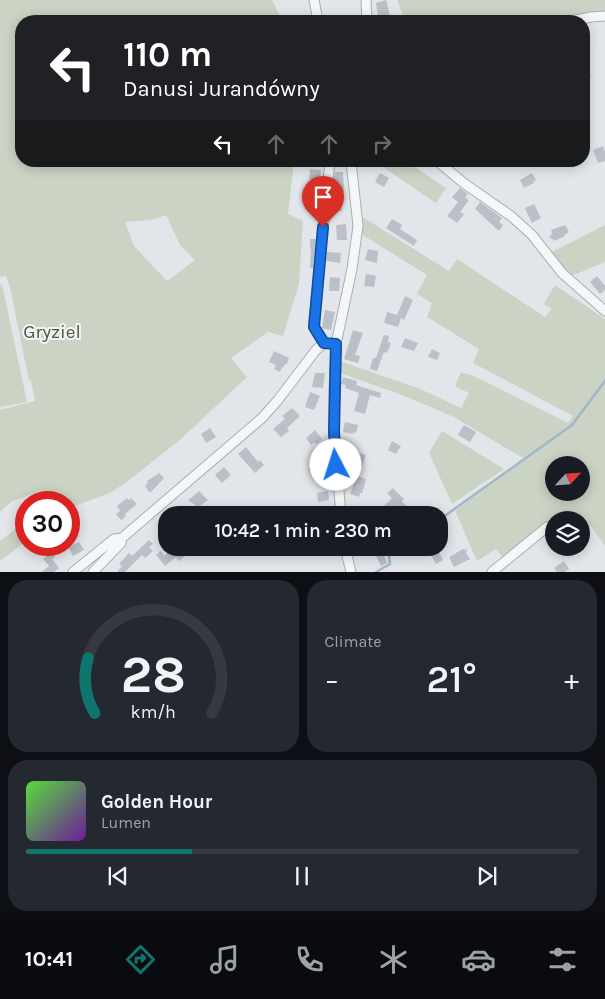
<!DOCTYPE html>
<meta charset="utf-8">
<style>
body{margin:0;font-family:Karla,sans-serif;background:#242831;color:#f1f3f6;height:100vh;display:flex;flex-direction:column;font-size:19px;white-space:nowrap}
*{box-sizing:border-box;margin:0}
p{font-size:16px;color:#9ea1a6}
.icon{flex:none;width:28px;height:28px;fill:none;stroke:currentColor;stroke-width:2;stroke-linecap:round;stroke-linejoin:round}
.map{position:relative;height:572px;overflow:hidden}
.panel{display:flex;flex-direction:column;gap:8px;padding:8px;background:#0d0f14;flex:1}
.panel>*{flex:none}
.banner{position:absolute;left:15px;top:15px;width:575px;height:152px;border-radius:20px;box-shadow:0 2px 12px #0003;background:#202124;color:#fff;overflow:hidden}
.needle{width:32px;rotate:64deg}
.tools{position:absolute;left:545px;top:456px;display:grid;gap:10px}
.tools a{display:grid;place-items:center;width:45px;height:45px;border-radius:50%;background:#171b24;box-shadow:0 2px 12px #0003;font-size:25px}
.speed{position:absolute;left:15px;top:491px;display:flex;gap:10px;font-size:25px;font-weight:700;text-align:center}
.speed>*{display:grid;place-content:center;width:65px;height:65px;border-radius:50%;background:#171b24;box-shadow:0 2px 12px #0003;line-height:1}
.speed .limit{border:8px solid #d22;background:#fff;color:#111}
.pin{position:absolute;display:grid;place-items:center;width:42px;height:42px;color:#fff;margin:-51px -21px;border-radius:50% 50% 50% 0;rotate:-45deg;box-shadow:0 0 5px #0007}
.pin .icon{rotate:45deg}
.me{position:absolute;width:55px;margin:-28px;rotate:355deg;stroke-linejoin:round;filter:drop-shadow(0 0 4px #0008)}
.turn{display:flex;align-items:center;gap:18px;height:105px;padding:0 25px;font-size:22px}
.turn .icon{width:65px;height:65px;stroke-width:2.5}
.turn b{display:block;font-size:35px;line-height:42px}
.lanes{display:flex;align-items:center;height:48px;padding:0 25px;background:#0003;justify-content:center;gap:25px;direction:ltr}
.lanes .off{opacity:.35}
.big{font-size:38px;font-weight:600;line-height:1.1}
.panel .card{flex:1;display:flex;flex-direction:column;justify-content:center;gap:8px;min-width:0;padding:0 18px;border-radius:20px;background:#242831}
.panel .dial{align-items:center;gap:0}
.dial svg{height:130px;overflow:visible;fill:none;stroke:#363941;stroke-width:7;stroke-linecap:round;text-anchor:middle}
.dial text{fill:#f1f3f6;stroke:none}
.song{display:flex;align-items:center;gap:15px}
.cover{width:60px;height:60px;border-radius:8px;background:linear-gradient(135deg,hsl(110 70% 55%),hsl(280 70% 35%))}
.played{height:5px;border-radius:2px;background:linear-gradient(90deg,#0f766e 30%,#363941 30%)}
.keys{display:flex;justify-content:space-around;direction:ltr}
.heat{display:flex;justify-content:space-between;align-items:center;font-size:28px;direction:ltr}
.panel .tiles{flex:1;display:grid;gap:8px;grid-template-columns:1fr 1fr}
.card:last-child{grid-column:span 2}
.trip{position:absolute;left:158px;top:506px;width:290px;height:50px;border-radius:20px;background:#171b24;box-shadow:0 2px 12px #0003;font-weight:600;line-height:50px;text-align:center}
.tab-bar{display:flex;height:80px;justify-content:space-around;align-items:center;background:#090b0e;color:#9ea1a6}
.tab-bar .icon{width:35px;height:35px}
.tab-bar .on{color:#0f766e}
.tab-bar b{font-size:22px;color:#f1f3f6}
.map>svg:first-child{display:block}
</style>
<div class="map">
<svg width="605" height="572" viewBox="0 0 605 572">
<rect width="100%" height="100%" fill="#e2e6ea"/>
<!-- green -->
<path fill="#cad3c4" fill-rule="evenodd" d="M0,0H272L280,16L297,15L299,21H21V161H294L288,214L303,221L299,284L283,336L268,332L231,358L247,377L181,439L128,481L110,493L69,508V502H50L53,500L42,490L11,502L0,512V410L35,401L31,380L29,381L10,287L6,276L0,277ZM166,215L180,245L195,260L167,281L134,246L125,222L151,220Z
M397,0H605V13L565,21H405Z
M374,161H406L446,188L436,203Z
M361,216L449,271L457,259L545,317L552,309L544,304L555,285L605,319V546L591,526L581,535V520H554V532L547,524L504,559L496,549L477,561L455,511L527,458L521,457L454,417L405,396L337,372L339,361L418,388L461,408L469,393L455,386L461,372L476,377L568,423L573,416L473,363L479,349L427,317L432,303L417,294L427,275L361,234ZM554,465H581V492H554Z
M605,225V262L569,277L550,253Z
M2,284L27,402L0,407V285Z
M442,431L504,469L452,504L429,453Z
M26,521V541L0,561V541Z"/>
<g fill="none" stroke-linecap="round" stroke-linejoin="round">
<!-- stream -->
<path stroke="#9fb8c8" stroke-width="2.5" d="M439,520L572,425L605,381
M376,572L390,564L389,556L400,548"/>
</g>
<!-- building -->
<path fill="#b9c0c7" d="M386,0L391,19L379,21L376,3Z
M584,60L591,77L584,79Z
M603,146L605,152V161L598,163L593,150Z
M310,169L321,170L320,181L309,179Z
M335,172H343L344,192L341,193L342,211L331,212Z
M380,173L389,178L384,187L375,182Z
M532,173L536,180L533,182L534,183L524,188L520,180Z
M460,188L468,194L465,197L469,200L460,212L464,214L457,223L447,216L458,202L452,197Z
M309,190L318,192L316,208L307,206Z
M480,202L502,218L499,222L503,225L499,231L475,209Z
M534,204L541,218L532,223L525,208Z
M392,219L402,225L400,229L417,240L414,246L386,228Z
M346,224L347,240H337L336,225Z
M565,225L569,232L564,235L565,236L554,241L553,239L549,238L552,233L551,230Z
M310,239H316L313,268H310L311,248L310,247Z
M368,249L378,251L377,263L365,260Z
M327,252L341,253L340,263L326,261Z
M366,274L376,276L374,287L364,286Z
M597,276L605,286V290L600,294L590,282Z
M330,277L340,278L339,291H329Z
M405,296L413,300L404,320L401,318L398,327L384,323L387,312L397,315Z
M325,310L335,312L331,330L322,328Z
M353,330L363,333L355,355L360,356L358,363L344,359Z
M384,335L389,336L388,342L391,343L387,353L384,352L377,371L370,369L373,358H376Z
M405,338L418,343L414,351L401,347Z
M432,349L440,353L437,360L428,357Z
M274,351L289,358L287,364H285L283,368L282,367L280,372L274,369L276,365L269,362Z
M315,373H325L323,388L312,387Z
M343,377L357,381L356,385L381,393L380,398L370,395L365,414L354,411L359,393L345,388L346,385L341,384Z
M310,392L320,396L314,410L305,407Z
M292,408L300,416L287,428L289,431L281,437L273,429L285,419L282,416Z
M345,422L358,425L356,433L353,432V434L343,432Z
M464,425L476,432L470,442L458,435Z
M210,428L216,437L206,443L201,434Z
M315,430L322,439L316,444L315,442L311,445L306,438Z
M392,441L401,446L396,454L388,450Z
M246,447L258,462L260,460L264,465L255,473L238,454Z
M353,451L366,455L362,466L350,462Z
M316,463L326,478L318,483L308,469Z
M224,467L231,475L222,483L215,475Z
M159,473L164,478L150,493L145,486L148,483L147,481Z
M357,476L366,479L362,493H360L359,497L350,494Z
M393,488L404,499L402,502L407,506L400,513L396,508L387,509L384,506L392,498L387,493Z
M199,491L208,500L198,507L188,500Z
M328,491L329,500L318,502L317,493Z
M127,498L129,500L131,498L137,504L125,514L126,516L121,520L116,514L120,511L117,506Z
M149,540L153,544L149,547L153,551L145,558L142,555L125,572H117L122,566L119,564L129,553L132,556Z
M79,542L84,550L73,556L68,547Z
M173,548H183L187,554L179,561L176,557L165,566L156,555L161,551L164,556Z
M427,548H437L443,560L436,564Z
M463,549L467,550L466,553L470,559L454,567L449,557Z
M52,552L55,557L52,559L59,568L54,572H42L49,566L43,559Z
M383,553L387,563L381,566L376,556Z
M564,561L569,569L565,572H557L554,568Z"/>
<g fill="none" stroke-linecap="round" stroke-linejoin="round">
<defs>
<path id="minor" d="M314,0L318,21
M366,0L367,21
M571,21L591,17L605,16
M437,161L465,184L511,216L532,235L562,273L605,311
M324,343L314,327V320L330,161
M341,515L334,432V389L336,344L352,269L358,226L351,161
M345,548L351,572
M73,572L114,539L122,538
M93,572L121,543L122,538L262,418L278,400L316,350L324,343L336,344
M492,572L547,527"/>
</defs>
<!-- minor casing -->
<use href="#minor" stroke="#a7aeb4" stroke-width="11"/>
<!-- minor -->
<use href="#minor" stroke="#f5f6f8" stroke-width="9"/>
</g>
<g fill="none" stroke-linecap="round" stroke-linejoin="round">
<defs>
<path id="route" d="M323,227L314,327L324,343L336,344L334,432L336,465"/>
</defs>
<!-- route casing -->
<use href="#route" stroke="#114b97" stroke-width="12"/>
<!-- route -->
<use href="#route" stroke="#1a73e8" stroke-width="9"/>
</g>
<g text-anchor="middle" stroke-width="4" stroke-linejoin="round" paint-order="stroke">
<!-- park labels -->
<g font-size="19" fill="#445c39" stroke="#f2f5f7">
<text x="52" y="338">Gryziel</text>
</g>
</g>
</svg>
<div class="tools">
<a><svg class="needle" viewBox="-14 -14 28 28"><path d="M0-13l5 13h-10z" fill="#e53935"/><path d="M0 13l5-13h-10z" fill="#9ea1a6"/></svg></a>
<a><svg class="icon" aria-label="layers" viewBox="0 0 24 24"><path d="M12 4l9 5-9 5-9-5zM3 14l9 5 9-5"/></svg></a>
</div>
<div class="speed"><div class="limit">30</div></div>
<div class="pin" style="left:323px;top:227px;background:#d93025"><svg class="icon" aria-label="arrive" viewBox="0 0 24 24"><path d="M6 21V4h12l-3 4 3 4H6"/></svg></div>
<svg class="me" style="left:336px;top:465px" viewBox="-20 -20 40 40"><circle r="19" fill="#fff"/><path d="M0-13L10 11 0 6-10 11z" fill="#1a73e8"/></svg>
<div class="trip">10:42 · 1 min · 230 m</div>
<div class="banner">
<div class="turn"><svg class="icon" aria-label="left" viewBox="0 0 24 24"><path d="M17 20v-9H6M10 6l-5 5 5 5"/></svg><div><b>110 m</b>Danusi Jurandówny</div></div>
<div class="lanes"><svg class="icon" aria-label="left" viewBox="0 0 24 24"><path d="M17 20v-9H6M10 6l-5 5 5 5"/></svg><svg class="icon off" aria-label="ahead" viewBox="0 0 24 24"><path d="M12 20V5M6 11l6-6 6 6"/></svg><svg class="icon off" aria-label="ahead" viewBox="0 0 24 24"><path d="M12 20V5M6 11l6-6 6 6"/></svg><svg class="icon off" aria-label="right" viewBox="0 0 24 24"><path d="M7 20v-9h11M14 6l5 5-5 5"/></svg></div>
</div>
</div>
<section class="panel">
<div class="tiles">
<div class="card dial"><svg viewBox="0 0 100 80">
<path d="M14 69A42 42 0 1 1 86 69"/>
<path d="M14 69A42 42 0 0 1 10 35" stroke="#0f766e"/>
<text x="50" y="56" font-size="32" font-weight="700">28</text>
<text x="50" y="72" font-size="11">km/h</text>
</svg></div>
<div class="card"><p>Climate</p>
<div class="heat"><a>−</a><b class="big">21°</b><a>+</a></div>
</div>
<div class="card">
<div class="song"><i class="cover"></i><div><b>Golden Hour</b><p>Lumen</p></div></div>
<div class="played"></div>
<div class="keys"><svg class="icon" aria-label="previous" viewBox="0 0 24 24"><path d="M18 5L8 12l10 7zM5 5v14"/></svg><svg class="icon" aria-label="pause" viewBox="0 0 24 24"><path d="M8 5v14M16 5v14"/></svg><svg class="icon" aria-label="next" viewBox="0 0 24 24"><path d="M6 5l10 7-10 7zM19 5v14"/></svg></div>
</div>
</div>
</section>
<nav class="tab-bar">
<b>10:41</b>
<svg class="icon on" aria-label="directions" viewBox="0 0 24 24"><path d="M12 3l9 9-9 9-9-9zM9 14v-3h6M13 9l2 2-2 2"/></svg>
<svg class="icon" aria-label="music" viewBox="0 0 24 24"><path d="M9 18V5l10-2v13"/><circle cx="6" cy="18" r="3"/><circle cx="16" cy="16" r="3"/></svg>
<svg class="icon" aria-label="phone" viewBox="0 0 24 24"><path d="M5 4h4l2 5-3 2q2 4 5 5l2-3 5 2v4C11 20 4 13 5 4z"/></svg>
<svg class="icon" aria-label="climate" viewBox="0 0 24 24"><path d="M12 3v18M4 7l16 10M4 17L20 7"/></svg>
<svg class="icon" aria-label="car" viewBox="0 0 24 24"><path d="M5 17H2v-5l4-1 3-4h7l3 4 3 1v5h-3M9 17h6M6 11h13"/><circle cx="7" cy="17" r="2"/><circle cx="17" cy="17" r="2"/></svg>
<svg class="icon" aria-label="filters" viewBox="0 0 24 24"><path d="M4 7h16M4 17h16"/><circle cx="9" cy="7" r="2"/><circle cx="15" cy="17" r="2"/></svg>
</nav>
